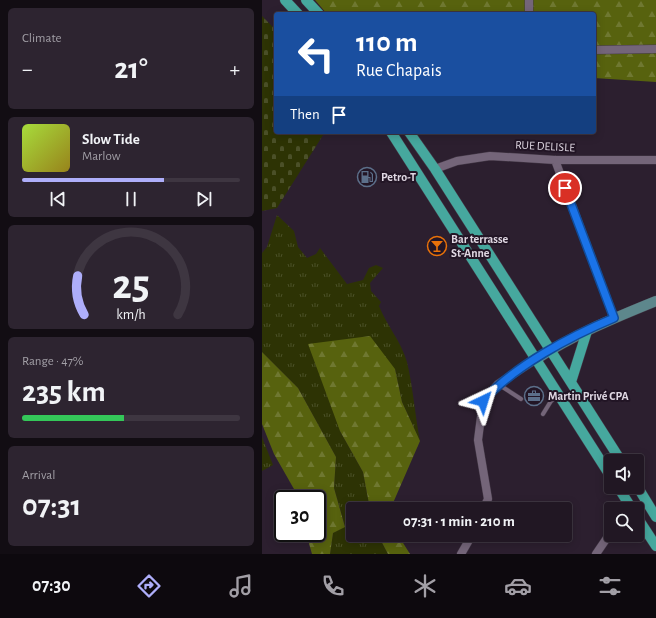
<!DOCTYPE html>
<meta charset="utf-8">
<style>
body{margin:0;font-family:"Alegreya Sans",sans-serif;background:#2d2430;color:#f1f3f6;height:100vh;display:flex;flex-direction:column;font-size:15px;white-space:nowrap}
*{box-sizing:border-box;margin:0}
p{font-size:13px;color:#a29fa6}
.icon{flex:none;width:22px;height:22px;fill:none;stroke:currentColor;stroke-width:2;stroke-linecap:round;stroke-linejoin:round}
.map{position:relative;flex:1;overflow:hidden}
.panel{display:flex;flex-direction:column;gap:8px;padding:8px;background:#120d13;width:262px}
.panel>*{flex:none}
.guide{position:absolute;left:12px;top:12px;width:322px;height:122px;border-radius:4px;box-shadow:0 2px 10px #0003,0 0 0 1px #3e3641;background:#1a4fa0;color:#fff;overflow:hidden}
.buttons{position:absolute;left:342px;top:454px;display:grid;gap:8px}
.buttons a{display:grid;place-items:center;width:40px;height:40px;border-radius:4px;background:#211723;box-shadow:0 2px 10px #0003,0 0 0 1px #3e3641;font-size:20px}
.speed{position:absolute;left:12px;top:490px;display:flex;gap:8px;font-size:20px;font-weight:700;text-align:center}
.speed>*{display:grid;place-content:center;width:52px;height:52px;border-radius:50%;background:#211723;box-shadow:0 2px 10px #0003,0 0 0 1px #3e3641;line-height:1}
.speed .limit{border:2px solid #111;border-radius:6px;background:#fff;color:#111}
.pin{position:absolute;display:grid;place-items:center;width:34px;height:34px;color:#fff;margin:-17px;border:2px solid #fff;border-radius:50%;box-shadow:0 1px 4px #0007}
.me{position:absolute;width:44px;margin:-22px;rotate:41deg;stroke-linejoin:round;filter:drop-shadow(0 0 3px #0008)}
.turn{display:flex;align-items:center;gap:14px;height:84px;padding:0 16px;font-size:18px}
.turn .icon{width:52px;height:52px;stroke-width:2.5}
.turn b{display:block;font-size:28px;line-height:34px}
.then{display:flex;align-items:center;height:38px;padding:0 16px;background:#0003;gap:8px;font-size:15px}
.big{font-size:30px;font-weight:600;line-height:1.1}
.panel .tile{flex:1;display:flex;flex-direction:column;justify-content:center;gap:6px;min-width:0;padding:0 14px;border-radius:6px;background:#2d2430}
.panel .dial{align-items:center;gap:0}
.dial svg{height:104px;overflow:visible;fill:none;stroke:#3e3641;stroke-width:7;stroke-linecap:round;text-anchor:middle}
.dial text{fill:#f1f3f6;stroke:none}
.song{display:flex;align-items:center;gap:12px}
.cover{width:48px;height:48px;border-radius:6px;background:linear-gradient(135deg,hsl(80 70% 55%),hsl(50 70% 35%))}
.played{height:4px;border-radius:2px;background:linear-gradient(90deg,#aeaefa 65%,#3e3641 65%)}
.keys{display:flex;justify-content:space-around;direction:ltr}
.heat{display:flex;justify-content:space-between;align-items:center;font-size:22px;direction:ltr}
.charge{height:6px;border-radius:3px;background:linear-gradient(90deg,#34c759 47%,#3e3641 0)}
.trip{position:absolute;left:84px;top:502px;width:226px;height:40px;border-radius:4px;background:#211723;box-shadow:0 2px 10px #0003,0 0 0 1px #3e3641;font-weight:600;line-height:40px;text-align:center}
.tabs{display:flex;height:64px;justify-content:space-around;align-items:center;background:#0d090e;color:#a29fa6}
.tabs .icon{width:28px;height:28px}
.tabs .current{color:#aeaefa}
.tabs b{font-size:18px;color:#f1f3f6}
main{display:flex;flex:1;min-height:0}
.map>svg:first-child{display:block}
</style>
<main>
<section class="panel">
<div class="tile"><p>Climate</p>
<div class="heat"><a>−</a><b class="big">21°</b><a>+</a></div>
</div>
<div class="tile">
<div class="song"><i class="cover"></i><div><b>Slow Tide</b><p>Marlow</p></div></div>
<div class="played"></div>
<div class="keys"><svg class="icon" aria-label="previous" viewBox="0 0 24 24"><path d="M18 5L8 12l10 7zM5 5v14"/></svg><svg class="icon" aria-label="pause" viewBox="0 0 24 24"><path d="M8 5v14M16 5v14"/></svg><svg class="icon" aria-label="next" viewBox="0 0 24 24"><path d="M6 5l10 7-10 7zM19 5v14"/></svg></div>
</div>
<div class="tile dial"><svg viewBox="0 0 100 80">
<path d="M14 69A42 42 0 1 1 86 69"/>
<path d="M14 69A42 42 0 0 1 9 39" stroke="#aeaefa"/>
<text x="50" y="56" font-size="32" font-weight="700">25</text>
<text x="50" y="72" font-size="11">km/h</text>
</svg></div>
<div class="tile"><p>Range · 47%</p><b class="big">235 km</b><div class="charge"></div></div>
<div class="tile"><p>Arrival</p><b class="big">07:31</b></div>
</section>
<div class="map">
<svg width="394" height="554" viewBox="0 0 394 554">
<defs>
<pattern id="grass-tufts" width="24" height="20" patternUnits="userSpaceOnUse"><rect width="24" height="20" fill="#2d3304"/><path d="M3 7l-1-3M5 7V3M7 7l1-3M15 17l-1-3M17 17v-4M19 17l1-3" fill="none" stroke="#4b5028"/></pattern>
<pattern id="forest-firs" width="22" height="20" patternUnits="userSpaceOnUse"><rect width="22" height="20" fill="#57620e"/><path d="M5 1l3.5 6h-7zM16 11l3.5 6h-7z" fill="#6f7831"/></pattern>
<pattern id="cemetery-stones" width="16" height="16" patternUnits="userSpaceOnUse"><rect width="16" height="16" fill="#2d3304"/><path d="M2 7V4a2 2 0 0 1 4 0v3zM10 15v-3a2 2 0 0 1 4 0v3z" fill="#4b5028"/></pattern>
</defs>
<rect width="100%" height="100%" fill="#2c1f2f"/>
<!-- grass -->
<path fill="url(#grass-tufts)" d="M15,215L32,231L36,247L45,258L54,254L58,248L85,284L101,280L107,268L114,265L121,268L108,283L109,291L119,302L117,306C125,326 139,341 145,362C151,387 153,415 158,441L140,402L133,369L78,431L101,472L108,509H91V535H116L126,554H68L71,533L83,526L72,488L74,457L36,388L0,352V253L5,247Z
M0,437L11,465L0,471Z"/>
<!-- forest -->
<path fill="url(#forest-firs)" d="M53,0H394V82L332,78V14H65Z
M108,336L133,369L140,402L158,441L131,503V509H108L101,472L78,431L46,344Z
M0,352L36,388L74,457L72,488L83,527L71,533L68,554H50L44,533H55V499H35L32,489L12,454L0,424Z
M116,535H136L148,554H126Z"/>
<!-- cemetery -->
<path fill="url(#cemetery-stones)" d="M0,16L14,30V132H63L15,208L0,211Z"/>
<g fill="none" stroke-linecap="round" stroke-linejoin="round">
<defs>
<path id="lane" d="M236,384L259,399
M281,414L289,401L296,396"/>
<path id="street" d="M267,0V14
M332,50L394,49
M293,160L352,318
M173,169L195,161L228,156L293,160H394
M221,509L226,499L216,440L221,401L236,384L273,360
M199,554L210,535
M334,554L349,532"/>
<path id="secondary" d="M273,360C311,335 352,318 394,301"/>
<path id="primary" d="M23,0L36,14
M44,0L57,14
M129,132L349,477
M147,132L173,169L359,461
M309,382L325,331
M375,486L394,517
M356,487L370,509
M375,517L394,546"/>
</defs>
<!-- lane casing -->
<use href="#lane" stroke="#453a48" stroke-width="5"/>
<!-- street casing -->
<use href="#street" stroke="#453a48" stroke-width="9"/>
<!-- secondary casing -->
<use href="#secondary" stroke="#453a48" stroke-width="11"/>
<!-- primary casing -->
<use href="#primary" stroke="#453a48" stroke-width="11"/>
<!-- lane -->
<use href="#lane" stroke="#746579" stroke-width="4"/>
<!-- street -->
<use href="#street" stroke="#746579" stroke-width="8"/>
<!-- secondary -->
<use href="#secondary" stroke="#5d878c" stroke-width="10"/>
<!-- primary -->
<use href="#primary" stroke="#46a89e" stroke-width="10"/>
</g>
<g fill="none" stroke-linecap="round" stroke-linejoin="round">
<defs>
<path id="route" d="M221,401C252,366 309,336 352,318L303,188"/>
</defs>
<!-- route casing -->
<use href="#route" stroke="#114b97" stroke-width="10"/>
<!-- route -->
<use href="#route" stroke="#1a73e8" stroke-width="7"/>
</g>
<!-- icons -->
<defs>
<symbol id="fuel-ring" viewBox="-11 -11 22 22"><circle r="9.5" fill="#221525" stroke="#5c6f8a" stroke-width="1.5"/><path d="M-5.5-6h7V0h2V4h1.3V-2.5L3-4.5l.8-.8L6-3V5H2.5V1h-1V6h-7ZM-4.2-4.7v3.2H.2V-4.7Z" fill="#5c6f8a"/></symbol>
<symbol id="bar-ring" viewBox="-11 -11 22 22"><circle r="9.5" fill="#221525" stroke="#e8710a" stroke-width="1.5"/><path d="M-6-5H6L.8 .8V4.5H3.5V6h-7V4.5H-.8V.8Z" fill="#e8710a"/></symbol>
<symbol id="office-ring" viewBox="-11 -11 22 22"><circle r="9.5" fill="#221525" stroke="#5c6f8a" stroke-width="1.5"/><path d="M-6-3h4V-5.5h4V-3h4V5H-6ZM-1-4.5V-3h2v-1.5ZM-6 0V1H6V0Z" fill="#5c6f8a"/></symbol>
</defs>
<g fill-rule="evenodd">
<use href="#fuel-ring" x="94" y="166" width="22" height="22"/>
<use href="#bar-ring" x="164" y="235" width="22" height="22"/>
<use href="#office-ring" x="261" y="385" width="22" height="22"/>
</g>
<g text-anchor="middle" stroke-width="4" stroke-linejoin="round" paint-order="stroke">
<!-- street labels -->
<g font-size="12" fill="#dfd7e2" stroke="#221525">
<text transform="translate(283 146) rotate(3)" y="4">RUE DELISLE</text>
</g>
<!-- poi labels -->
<g font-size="12" font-weight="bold" fill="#dfd7e2" stroke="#221525" text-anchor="start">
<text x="119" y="181">Petro-T</text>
<text x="189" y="243">Bar terrasse<tspan x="189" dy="14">St-Anne</tspan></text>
<text x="286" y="400">Martin Privé CPA</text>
</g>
</g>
</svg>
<div class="buttons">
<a><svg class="icon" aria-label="sound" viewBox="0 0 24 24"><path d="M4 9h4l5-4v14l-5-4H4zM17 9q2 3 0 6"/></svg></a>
<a><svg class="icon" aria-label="search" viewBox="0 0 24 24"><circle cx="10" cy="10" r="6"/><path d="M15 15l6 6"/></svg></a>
</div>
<div class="speed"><div class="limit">30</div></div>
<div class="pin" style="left:303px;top:188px;background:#d93025"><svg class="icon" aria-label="arrive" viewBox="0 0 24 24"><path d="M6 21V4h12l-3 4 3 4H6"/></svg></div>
<svg class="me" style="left:221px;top:401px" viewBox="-20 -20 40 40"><path d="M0-17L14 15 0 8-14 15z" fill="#1a73e8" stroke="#fff" stroke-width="4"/></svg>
<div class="trip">07:31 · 1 min · 210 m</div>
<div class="guide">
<div class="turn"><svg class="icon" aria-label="left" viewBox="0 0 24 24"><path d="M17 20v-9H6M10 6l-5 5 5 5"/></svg><div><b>110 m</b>Rue Chapais</div></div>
<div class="then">Then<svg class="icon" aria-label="arrive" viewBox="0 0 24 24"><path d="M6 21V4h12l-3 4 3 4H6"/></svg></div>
</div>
</div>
</main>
<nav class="tabs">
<b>07:30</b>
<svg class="icon current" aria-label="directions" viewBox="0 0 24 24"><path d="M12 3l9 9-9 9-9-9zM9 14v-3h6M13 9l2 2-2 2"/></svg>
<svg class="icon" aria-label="music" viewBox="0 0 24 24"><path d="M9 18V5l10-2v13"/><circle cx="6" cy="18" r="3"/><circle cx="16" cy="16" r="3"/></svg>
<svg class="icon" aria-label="phone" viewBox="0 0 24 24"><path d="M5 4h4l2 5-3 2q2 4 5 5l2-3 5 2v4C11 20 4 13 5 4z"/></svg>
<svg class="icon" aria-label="climate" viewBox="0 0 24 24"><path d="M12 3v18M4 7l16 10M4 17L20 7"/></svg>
<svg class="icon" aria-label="car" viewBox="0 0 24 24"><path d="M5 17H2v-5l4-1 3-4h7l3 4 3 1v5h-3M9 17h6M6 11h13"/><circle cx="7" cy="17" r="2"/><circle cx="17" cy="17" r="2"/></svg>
<svg class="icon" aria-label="filters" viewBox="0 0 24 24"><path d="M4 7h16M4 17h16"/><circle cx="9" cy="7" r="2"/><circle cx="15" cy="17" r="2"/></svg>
</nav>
